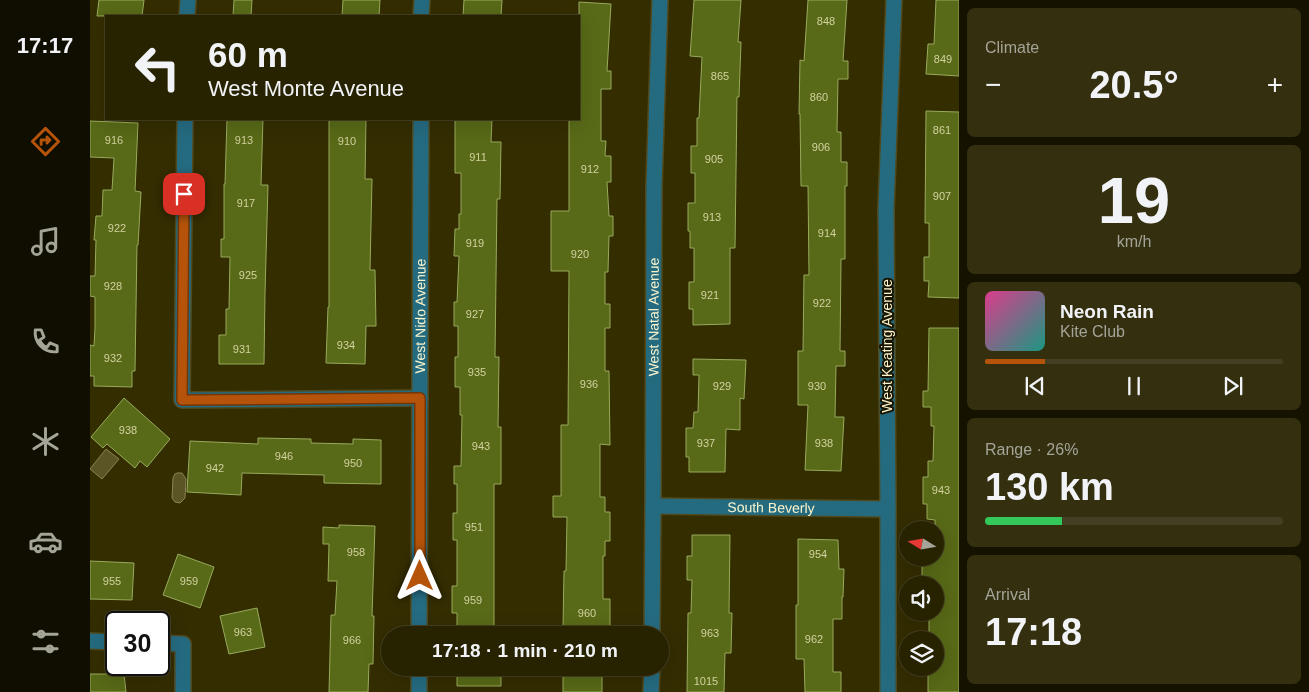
<!DOCTYPE html>
<meta charset="utf-8">
<style>
body{margin:0;font-family:Arial,sans-serif;background:#332f0f;color:#f1f3f6;height:100vh;display:flex;flex-direction:column;font-size:19px;white-space:nowrap}
*{box-sizing:border-box;margin:0}
p{font-size:16px;color:#a4a499}
.icon{flex:none;width:28px;height:28px;fill:none;stroke:currentColor;stroke-width:2;stroke-linecap:round;stroke-linejoin:round}
.map{position:relative;flex:1;overflow:hidden}
.drawer{display:flex;flex-direction:column;gap:8px;padding:8px;background:#151300;width:350px}
.drawer>*{flex:none}
.hud{position:absolute;left:15px;top:15px;width:475px;height:105px;border-radius:0px;box-shadow:0 5px 20px #0002,0 0 0 1px #433f22;background:#272200;color:#f1f3f6;overflow:hidden}
.needle{width:32px;rotate:281deg}
.tools{position:absolute;left:809px;top:521px;display:grid;gap:10px}
.tools a{display:grid;place-items:center;width:45px;height:45px;border-radius:50%;background:#272200;box-shadow:0 5px 20px #0002,0 0 0 1px #433f22;font-size:25px}
.speed{position:absolute;left:15px;top:611px;display:flex;gap:10px;font-size:25px;font-weight:700;text-align:center}
.speed>*{display:grid;place-content:center;width:65px;height:65px;border-radius:50%;background:#272200;box-shadow:0 5px 20px #0002,0 0 0 1px #433f22;line-height:1}
.speed .limit{border:2px solid #111;border-radius:8px;background:#fff;color:#111}
.pin{position:absolute;display:grid;place-items:center;width:42px;height:42px;color:#fff;margin:-21px;border-radius:10px;box-shadow:0 2px 8px #0006}
.me{position:absolute;width:55px;margin:-28px;rotate:0deg;stroke-linejoin:round;filter:drop-shadow(0 0 4px #0008)}
.turn{display:flex;align-items:center;gap:18px;height:105px;padding:0 20px;font-size:22px}
.turn .icon{width:65px;height:65px;stroke-width:2.5}
.turn b{display:block;font-size:35px;line-height:42px}
.big{font-size:38px;font-weight:700;line-height:1.1}
.drawer .card{flex:1;display:flex;flex-direction:column;justify-content:center;gap:8px;min-width:0;padding:0 18px;border-radius:8px;background:#332f0f}
.drawer .dial{align-items:center;gap:0}
.dial b{font-size:65px;line-height:1}
.song{display:flex;align-items:center;gap:15px}
.cover{width:60px;height:60px;border-radius:8px;background:linear-gradient(135deg,hsl(330 70% 55%),hsl(170 70% 35%))}
.played{height:5px;border-radius:2px;background:linear-gradient(90deg,#b45309 20%,#433f22 20%)}
.keys{display:flex;justify-content:space-around;direction:ltr}
.heat{display:flex;justify-content:space-between;align-items:center;font-size:28px;direction:ltr}
.charge{height:8px;border-radius:4px;background:linear-gradient(90deg,#34c759 26%,#433f22 0)}
.trip{position:absolute;left:291px;top:626px;width:288px;height:50px;border-radius:25px;background:#272200;box-shadow:0 5px 20px #0002,0 0 0 1px #433f22;font-weight:700;line-height:50px;text-align:center}
main{display:flex;flex:1;min-height:0}
.menu{display:flex;flex-direction:column;width:90px;justify-content:space-around;align-items:center;background:#100e00;color:#a4a499}
.menu .icon{width:35px;height:35px}
.menu .current{color:#b45309}
.menu b{font-size:22px;color:#f1f3f6}
.map>svg:first-child{display:block}
</style>
<main>
<nav class="menu">
<b>17:17</b>
<svg class="icon current" aria-label="directions" viewBox="0 0 24 24"><path d="M12 3l9 9-9 9-9-9zM9 14v-3h6M13 9l2 2-2 2"/></svg>
<svg class="icon" aria-label="music" viewBox="0 0 24 24"><path d="M9 18V5l10-2v13"/><circle cx="6" cy="18" r="3"/><circle cx="16" cy="16" r="3"/></svg>
<svg class="icon" aria-label="phone" viewBox="0 0 24 24"><path d="M5 4h4l2 5-3 2q2 4 5 5l2-3 5 2v4C11 20 4 13 5 4z"/></svg>
<svg class="icon" aria-label="climate" viewBox="0 0 24 24"><path d="M12 3v18M4 7l16 10M4 17L20 7"/></svg>
<svg class="icon" aria-label="car" viewBox="0 0 24 24"><path d="M5 17H2v-5l4-1 3-4h7l3 4 3 1v5h-3M9 17h6M6 11h13"/><circle cx="7" cy="17" r="2"/><circle cx="17" cy="17" r="2"/></svg>
<svg class="icon" aria-label="filters" viewBox="0 0 24 24"><path d="M4 7h16M4 17h16"/><circle cx="9" cy="7" r="2"/><circle cx="15" cy="17" r="2"/></svg>
</nav>
<div class="map">
<svg width="869" height="692" viewBox="0 0 869 692">
<rect width="100%" height="100%" fill="#342d00"/>
<!-- water -->
<path fill="#5b5424" stroke="#8b8456" d="M16,449L29,459L12,479L0,469Z
M87,473H92L96,479L95,498L90,503L85,502L82,498L83,478L85,474Z"/>
<!-- building -->
<path fill="#586917" stroke="#97ab5d" d="M9,0H54L52,16H7Z
M144,0H162L161,16H143Z
M253,0H290L289,16H252Z
M374,0H412L411,16H373Z
M604,0H651L648,42H651L649,97H647L645,248H640V324L603,325V309H599V282H604V248H600V231H598V203H605V173H601V146H607V118H609L612,57L600,56Z
M718,0H757L753,61H758V79H748L747,132H751V162H757V186H755V259H751L750,351H755V366H746L745,417H754L751,471L715,470L718,405H708V351H713L714,275H719L718,186H711L710,114H709L710,60L714,61Z
M846,0H869V76L836,74L838,44H844Z
M489,2L521,4L517,71H521V89H511V141H516L515,156H521V182H517L519,216H523V236H519L518,272H515V304H520V328H515V371H519L520,445L510,444V497H515V512H520V541H515V556H513V599H520V627H473L474,571H476L477,517H463V496H471V425H478L479,271H461V211H479V119H489Z
M836,111L869,112V298L838,297L839,281H834V257H839V223H835Z
M137,119H173L171,185H178L175,293L174,364H129V335H136V309H139L140,257H131V239H134V184H135Z
M239,119H276L275,179H282L280,270H285L286,326H276L275,364L236,363L238,307H239Z
M365,119H402L401,142H411L410,199H407L405,357H409L408,427H411V484H404V629H367V613H362V586H367V540H363V513H367V484H364V466H371L372,415H370V387H365V357H368V326H364V302H367L369,256H364L365,229H369V214H371V173H365Z
M0,121L48,123L45,191L51,192L48,245H47L45,371H42V387L4,386V376H0V345L4,346L5,328V297L0,296V276H5L6,240H4L6,216H12L13,190H22L24,158L0,157Z
M839,328H869V692H838V668H832H845V640H833L839,639V612H845V585H837V576H832V558H845V520L837,519V504H833V477H838V461H843L844,426H841V407H833V391H838Z
M603,359L656,360L654,399L650,398V430L636,429L635,472H599V457H596V428H603L604,412H608L609,375H603Z
M34,398L80,439L57,467L50,461L45,468L17,444L13,448L1,437Z
M168,438L221,439V443L263,444V439L291,440V484L234,483V475L152,473L151,495L97,492L100,441L168,444Z
M249,525L285,526L282,616H284L283,664H279L278,692H239L241,615H245L247,581H238L239,544H233V527L249,528Z
M602,535H640L639,613H642L641,653H635L634,692H597L598,613H601L602,580H597V556H602Z
M708,539L748,540L749,569H754L753,597H752V619H743V672H751V692H715L714,659H706V605H708Z
M88,554L124,567L110,608L73,595Z
M0,561L44,563L42,600L0,599Z
M167,608L175,647L139,654L130,616Z
M367,668H411V686H367Z
M473,668H512V692H473Z
M0,674H34L36,692H0Z"/>
<g fill="none" stroke-linecap="round" stroke-linejoin="round">
<defs>
<g id="minor">
<path d="M97,16L98,0"/>
<path d="M331,16L332,0"/>
<path d="M95,119L92,400L330,398"/>
<path id="s1" d="M563,506L798,509"/>
<path id="s2" d="M329,635L331,119"/>
<path id="s3" d="M562,635L563,506L564,186L570,0"/>
<path d="M0,641L26,642"/>
<path d="M69,643L93,644V692"/>
<path d="M329,692V668"/>
<path d="M561,692L562,668"/>
<path d="M798,692V509L796,209L804,0"/>
</g>
</defs>
<!-- minor casing -->
<use href="#minor" stroke="#50491d" stroke-width="18"/>
<!-- minor -->
<use href="#minor" stroke="#256b80" stroke-width="15"/>
</g>
<g fill="none" stroke-linecap="round" stroke-linejoin="round">
<defs>
<path id="route" d="M94,194L92,400L330,398V576"/>
</defs>
<!-- route casing -->
<use href="#route" stroke="#753606" stroke-width="12"/>
<!-- route -->
<use href="#route" stroke="#b45309" stroke-width="9"/>
</g>
<g text-anchor="middle" stroke-width="4" stroke-linejoin="round" paint-order="stroke">
<!-- number labels -->
<g font-size="11" fill="#d2d19f">
<text x="736" y="25">848</text>
<text x="853" y="63">849</text>
<text x="630" y="80">865</text>
<text x="729" y="101">860</text>
<text x="852" y="134">861</text>
<text x="24" y="144">916</text>
<text x="154" y="144">913</text>
<text x="257" y="145">910</text>
<text x="731" y="151">906</text>
<text x="388" y="161">911</text>
<text x="624" y="163">905</text>
<text x="500" y="173">912</text>
<text x="852" y="200">907</text>
<text x="156" y="207">917</text>
<text x="622" y="221">913</text>
<text x="27" y="232">922</text>
<text x="737" y="237">914</text>
<text x="385" y="247">919</text>
<text x="490" y="258">920</text>
<text x="158" y="279">925</text>
<text x="23" y="290">928</text>
<text x="620" y="299">921</text>
<text x="732" y="307">922</text>
<text x="385" y="318">927</text>
<text x="256" y="349">934</text>
<text x="152" y="353">931</text>
<text x="23" y="362">932</text>
<text x="387" y="376">935</text>
<text x="499" y="388">936</text>
<text x="632" y="390">929</text>
<text x="727" y="390">930</text>
<text x="38" y="434">938</text>
<text x="616" y="447">937</text>
<text x="734" y="447">938</text>
<text x="391" y="450">943</text>
<text x="194" y="460">946</text>
<text x="263" y="467">950</text>
<text x="125" y="472">942</text>
<text x="851" y="494">943</text>
<text x="384" y="531">951</text>
<text x="266" y="556">958</text>
<text x="728" y="558">954</text>
<text x="22" y="585">955</text>
<text x="99" y="585">959</text>
<text x="383" y="604">959</text>
<text x="497" y="617">960</text>
<text x="153" y="636">963</text>
<text x="620" y="637">963</text>
<text x="724" y="643">962</text>
<text x="262" y="644">966</text>
<text x="616" y="685">1015</text>
</g>
<!-- street labels -->
<g font-size="14" fill="#faf4cc" stroke="#191500">
<text dy="5" stroke="none"><textPath href="#s2" startOffset="319">West Nido Avenue</textPath></text>
<text dy="5" stroke="none"><textPath href="#s3" startOffset="318">West Natal Avenue</textPath></text>
<text transform="translate(797 346) rotate(-90)" y="5">West Keating Avenue</text>
<text dy="5" stroke="none"><textPath href="#s1" startOffset="118">South Beverly</textPath></text>
</g>
</g>
</svg>
<div class="tools">
<a><svg class="needle" viewBox="-14 -14 28 28"><path d="M0-13l5 13h-10z" fill="#e53935"/><path d="M0 13l5-13h-10z" fill="#a4a499"/></svg></a>
<a><svg class="icon" aria-label="sound" viewBox="0 0 24 24"><path d="M4 9h4l5-4v14l-5-4H4zM17 9q2 3 0 6"/></svg></a>
<a><svg class="icon" aria-label="layers" viewBox="0 0 24 24"><path d="M12 4l9 5-9 5-9-5zM3 14l9 5 9-5"/></svg></a>
</div>
<div class="speed"><div class="limit">30</div></div>
<div class="pin" style="left:94px;top:194px;background:#d93025"><svg class="icon" aria-label="arrive" viewBox="0 0 24 24"><path d="M6 21V4h12l-3 4 3 4H6"/></svg></div>
<svg class="me" style="left:330px;top:576px" viewBox="-20 -20 40 40"><path d="M0-17L14 15 0 8-14 15z" fill="#b45309" stroke="#fff" stroke-width="4"/></svg>
<div class="trip">17:18 · 1 min · 210 m</div>
<div class="hud">
<div class="turn"><svg class="icon" aria-label="left" viewBox="0 0 24 24"><path d="M17 20v-9H6M10 6l-5 5 5 5"/></svg><div><b>60 m</b>West Monte Avenue</div></div>
</div>
</div>
<section class="drawer">
<div class="card"><p>Climate</p>
<div class="heat"><a>−</a><b class="big">20.5°</b><a>+</a></div>
</div>
<div class="card dial"><b>19</b><p>km/h</p></div>
<div class="card">
<div class="song"><i class="cover"></i><div><b>Neon Rain</b><p>Kite Club</p></div></div>
<div class="played"></div>
<div class="keys"><svg class="icon" aria-label="previous" viewBox="0 0 24 24"><path d="M18 5L8 12l10 7zM5 5v14"/></svg><svg class="icon" aria-label="pause" viewBox="0 0 24 24"><path d="M8 5v14M16 5v14"/></svg><svg class="icon" aria-label="next" viewBox="0 0 24 24"><path d="M6 5l10 7-10 7zM19 5v14"/></svg></div>
</div>
<div class="card"><p>Range · 26%</p><b class="big">130 km</b><div class="charge"></div></div>
<div class="card"><p>Arrival</p><b class="big">17:18</b></div>
</section>
</main>
